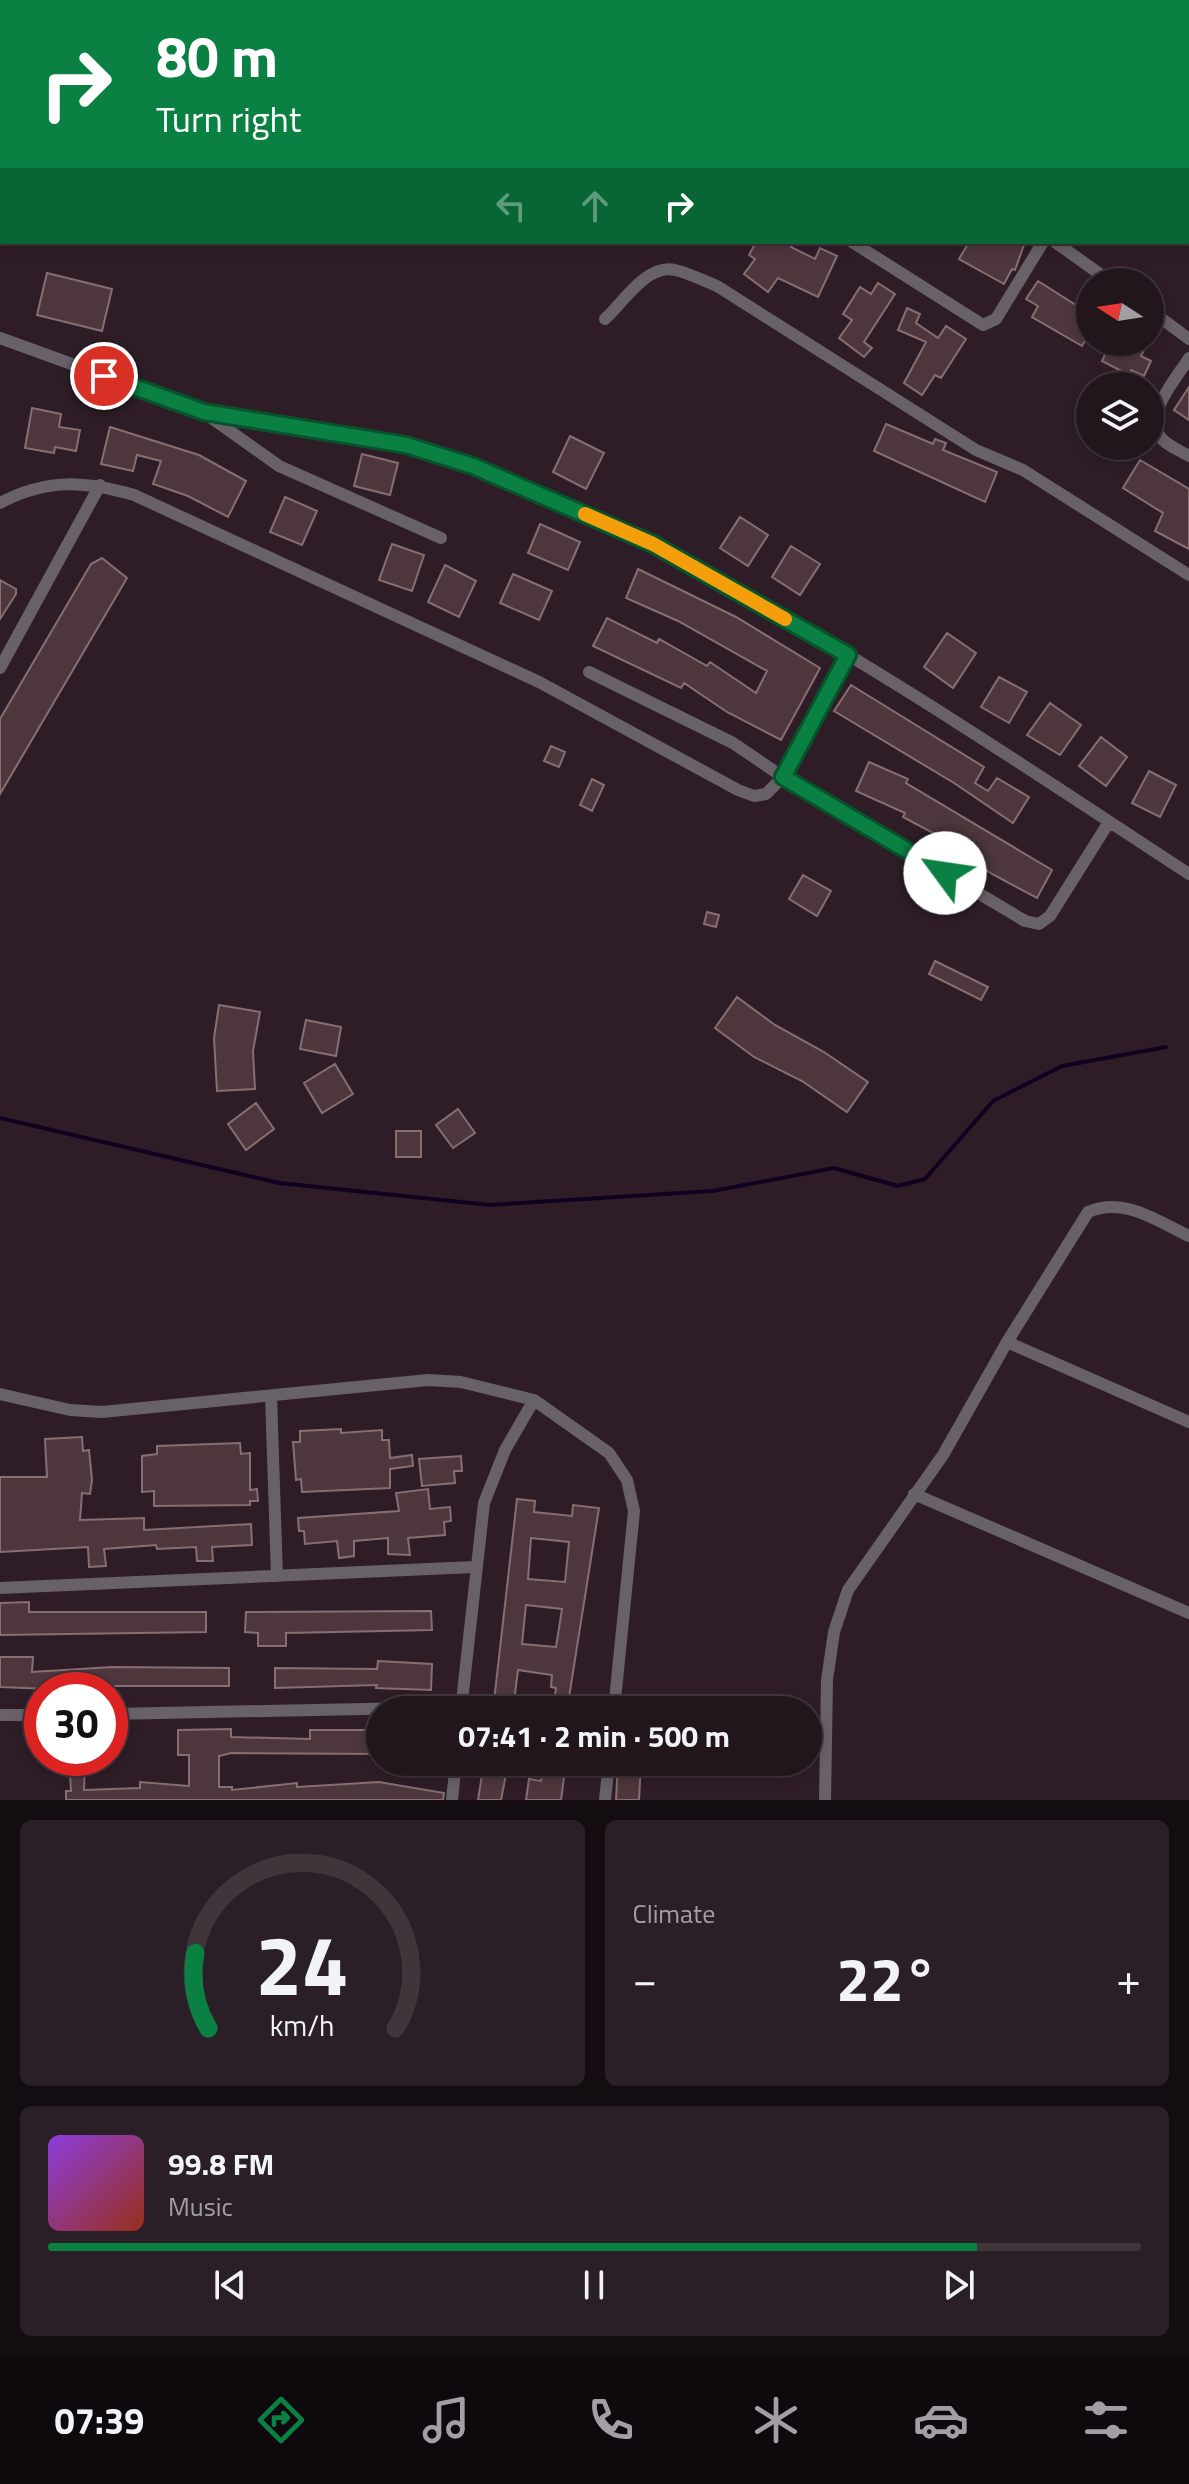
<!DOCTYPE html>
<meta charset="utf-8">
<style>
body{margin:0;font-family:"Titillium Web",sans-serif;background:#2a1f26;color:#f1f3f6;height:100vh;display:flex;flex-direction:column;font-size:30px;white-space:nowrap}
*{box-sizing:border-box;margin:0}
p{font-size:26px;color:#a29fa4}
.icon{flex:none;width:44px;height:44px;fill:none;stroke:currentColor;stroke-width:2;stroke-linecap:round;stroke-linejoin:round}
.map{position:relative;height:1800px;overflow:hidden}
.details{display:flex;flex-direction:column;gap:20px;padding:20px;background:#130c10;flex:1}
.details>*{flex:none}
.hud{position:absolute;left:0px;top:0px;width:1190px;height:244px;box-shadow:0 4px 12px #0003,0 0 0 2px #3f353b;background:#0b8043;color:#fff;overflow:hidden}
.needle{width:52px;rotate:282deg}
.fabs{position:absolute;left:1076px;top:268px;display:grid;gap:16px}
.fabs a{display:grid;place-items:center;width:88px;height:88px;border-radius:50%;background:#22161d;box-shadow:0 4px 12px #0003,0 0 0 2px #3f353b;font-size:40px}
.speed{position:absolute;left:24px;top:1672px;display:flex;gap:16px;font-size:40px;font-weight:700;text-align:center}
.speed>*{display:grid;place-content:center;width:104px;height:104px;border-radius:50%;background:#22161d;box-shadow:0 4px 12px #0003,0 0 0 2px #3f353b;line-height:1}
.speed .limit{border:12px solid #d22;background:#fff;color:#111}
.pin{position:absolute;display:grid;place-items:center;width:68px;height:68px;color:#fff;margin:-34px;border:4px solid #fff;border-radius:50%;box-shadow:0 2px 8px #0007}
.me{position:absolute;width:88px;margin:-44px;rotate:301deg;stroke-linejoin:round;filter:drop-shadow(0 0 6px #0008)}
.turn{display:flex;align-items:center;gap:28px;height:168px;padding:0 24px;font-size:36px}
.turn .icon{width:104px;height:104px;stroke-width:2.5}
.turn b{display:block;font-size:56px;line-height:68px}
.lanes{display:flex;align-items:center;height:76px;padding:0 24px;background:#0003;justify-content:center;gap:40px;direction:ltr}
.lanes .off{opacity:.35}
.big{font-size:60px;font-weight:700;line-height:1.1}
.details .card{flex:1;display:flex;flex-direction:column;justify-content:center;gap:12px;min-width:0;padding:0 28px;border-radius:12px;background:#2a1f26}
.details .dial{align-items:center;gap:0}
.dial svg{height:208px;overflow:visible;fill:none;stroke:#3f353b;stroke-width:7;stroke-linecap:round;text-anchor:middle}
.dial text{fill:#f1f3f6;stroke:none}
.song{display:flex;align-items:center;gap:24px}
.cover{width:96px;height:96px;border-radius:12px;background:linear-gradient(135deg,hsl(270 70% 55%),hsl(10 70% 35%))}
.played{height:8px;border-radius:4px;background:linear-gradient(90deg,#0b8043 85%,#3f353b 85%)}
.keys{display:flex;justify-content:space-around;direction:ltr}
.heat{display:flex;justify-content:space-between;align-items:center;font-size:44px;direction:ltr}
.details .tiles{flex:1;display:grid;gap:20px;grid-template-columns:1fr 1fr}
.card:last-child{grid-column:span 2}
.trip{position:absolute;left:366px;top:1696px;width:456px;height:80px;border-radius:40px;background:#22161d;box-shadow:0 4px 12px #0003,0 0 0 2px #3f353b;font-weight:700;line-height:80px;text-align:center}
.dock{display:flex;height:128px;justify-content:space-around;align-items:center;background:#0e090c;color:#a29fa4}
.dock .icon{width:56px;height:56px}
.dock .selected{color:#0b8043}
.dock b{font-size:36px;color:#f1f3f6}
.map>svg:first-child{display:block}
</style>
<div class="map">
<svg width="1189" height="1800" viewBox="0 0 1189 1800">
<rect width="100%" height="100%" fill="#2e1d27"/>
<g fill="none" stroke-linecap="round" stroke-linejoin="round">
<!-- stream -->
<path stroke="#110121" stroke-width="4" d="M0,1118L279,1183L490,1205L713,1191L834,1168L898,1186L925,1179L993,1101L1062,1066L1166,1047"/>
</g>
<!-- building -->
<path fill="#4d373d" stroke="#866e73" stroke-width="2" fill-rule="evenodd" d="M756,242H794L791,247L815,259L820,248L837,256L818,297L778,278L768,292L744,274L755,259L749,255Z
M969,242H1025L1015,270L1012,269L1004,284L959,259Z
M47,273L112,289L102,331L37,315Z
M1038,281L1090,314V333L1082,346L1032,317L1038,306L1026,299Z
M878,283L895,294L864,342L872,348L864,357L839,338L852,320L843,314L860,287L871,294Z
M907,308L920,314L916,323L938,338L946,326L966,339L941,378L935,375L922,395L904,383L926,342L898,330Z
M1111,342H1148L1141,356L1151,361L1144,376L1131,370L1129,375L1102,361Z
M1189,387V420L1174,410Z
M32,408L61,414L59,427L80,430L76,451L55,447L54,453L25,448Z
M886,424L933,444L935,439L946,443L943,450L997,472L985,502L874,451Z
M110,427L199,455L246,481L228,517L188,496L153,484L161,461L137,455L133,471L101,464Z
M570,436L604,453L586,489L553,472Z
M362,454L398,463L390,495L354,486Z
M1140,460L1189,489V549L1155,531L1163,513L1123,488Z
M285,497L317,511L302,545L270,532Z
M740,517L768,535L748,566L720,548Z
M540,524L580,542L568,570L528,553Z
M392,544L424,555L412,591L379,580Z
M791,546L820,564L800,595L772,577Z
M102,558L127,578L0,794V719L91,564Z
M445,565L476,581L459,617L428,602Z
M638,569L736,617L820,668L781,740L727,712L684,683L681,688L593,646L607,618L657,643L659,639L707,666L710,662L756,693L767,671L678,621L626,598Z
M513,574L552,591L539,620L500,603Z
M0,580L16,589V594L0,619Z
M947,633L976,653L953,688L924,667Z
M999,677L1027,692L1009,723L981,707Z
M851,685L984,767L975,783L988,791L997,778L1029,797L1013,823L954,783L834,711Z
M1050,703L1081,725L1060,755L1027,735Z
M1101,737L1127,757L1106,786L1079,766Z
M551,746L565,752L559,767L544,761Z
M869,762L908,779L906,783L1052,870L1037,898L992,874L939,836L903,817L905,813L856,791Z
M1149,771L1176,785L1160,817L1132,803Z
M592,779L604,785L592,811L580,805Z
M803,875L831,891L817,916L789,899Z
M707,912L719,915L716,927L704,924Z
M935,961L988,987L981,1000L929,974Z
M737,997L775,1025L824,1052L868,1082L847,1112L802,1081L754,1057L715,1028Z
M219,1005L260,1012L253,1051L255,1089L217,1091L214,1038Z
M306,1020L341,1027L336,1056L300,1049Z
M335,1064L353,1094L322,1113L304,1083Z
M256,1103L274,1129L246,1150L228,1124Z
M458,1109L475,1133L453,1148L436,1125Z
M396,1131H421V1157H396Z
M341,1429V1433L382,1430V1440H389L390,1458L412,1455L413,1466L390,1469V1488L302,1492L301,1479L296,1480L293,1442H300V1431Z
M82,1437L83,1451L89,1450L92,1480L90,1494L82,1493L80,1520L144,1518V1530L251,1524L252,1545L212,1547L213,1561H197L196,1547L157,1549L156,1545L104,1549L106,1566L89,1567L88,1547L0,1552V1477H47L45,1439Z
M240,1443L241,1454L250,1453V1490L257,1489L258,1501H250V1505L154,1506V1491L142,1492V1456L157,1454V1446Z
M461,1456L462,1471H454L455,1483L422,1486L419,1459Z
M428,1489L430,1509L450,1507L451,1521L444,1522L445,1535L408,1538L410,1555L388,1554V1538L354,1541V1556L339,1558L337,1541L305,1544L304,1531H299L298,1518L399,1511L396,1493Z
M517,1499L535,1501L534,1512L572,1516L573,1505L599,1508L567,1710H553L556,1688L551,1687L552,1675L518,1670L513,1710H493ZM531,1538L569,1542L565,1582L528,1579ZM526,1605L562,1609L556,1647L522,1644Z
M29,1602V1612H206V1632L0,1635V1603Z
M431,1611L432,1630L286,1633V1646H258V1633L245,1632L246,1612Z
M0,1657H33L32,1672L112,1667L229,1668V1686H98L74,1690L0,1687Z
M378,1661L432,1664L431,1690L376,1688L377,1685L275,1688V1668L377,1669Z
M231,1729V1737L310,1739V1730H380V1754L231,1753L219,1756V1787H232V1790L297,1783V1787L379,1782L444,1793L443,1800H66V1791H71L70,1774L59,1773L60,1758H85L84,1790L140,1788V1782L189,1786V1755H178V1730Z
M484,1762L508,1764L501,1800H478Z
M618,1762H641L639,1800H616Z
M543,1767L565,1770L561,1800H526L529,1779L541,1781Z"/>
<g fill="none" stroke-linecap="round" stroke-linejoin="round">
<!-- minor -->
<path stroke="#686169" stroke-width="12" d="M438,0L443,2
M663,0L666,2
M1165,0L1167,2
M158,2L160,0
M407,2L408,0
M1083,2L1085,0
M1188,33L1189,35
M1188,135L1189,134
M852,242L983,325L996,319L1043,242
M1055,242L1111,282
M1150,310L1189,339
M605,319C623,303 647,263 675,270C689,273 704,281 717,286L976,450L1023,470L1189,575
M0,338L204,412L406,445L438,454C710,551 949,717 1189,874
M1189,358C1177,378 1141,417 1162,439C1168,446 1181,451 1189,456
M206,414L279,466L441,538
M0,503C47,478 85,481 134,495L539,682L738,790L754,796L766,794L783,777L1025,921L1039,924L1050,916L1109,822
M0,668L100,485
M589,672L733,743L783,777L848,655
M1007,1342L1189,1422
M0,1394L70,1410L102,1412L428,1380L461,1382L534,1400L609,1453L627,1480L634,1511L614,1710
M271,1396L277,1576
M914,1494L1189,1613
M0,1588L474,1567
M461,1710L484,1503L505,1450L534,1400
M110,1714L462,1707
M0,1715H42
M452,1800L456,1762
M605,1800L609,1762
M825,1800L827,1680L834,1632L848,1590L943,1455L1007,1342L1088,1212C1123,1196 1157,1221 1189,1236"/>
</g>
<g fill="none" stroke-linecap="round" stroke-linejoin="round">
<defs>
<path id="route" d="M104,376L204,412L406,445L473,466L653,544L848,655L783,777L945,873"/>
</defs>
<!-- route casing -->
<use href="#route" stroke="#07532c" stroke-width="20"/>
<!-- route -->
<use href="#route" stroke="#0b8043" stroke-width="14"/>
<!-- slow -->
<path stroke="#f59e0b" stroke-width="14" d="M585,514L653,544L785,619"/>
</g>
</svg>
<div class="fabs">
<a><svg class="needle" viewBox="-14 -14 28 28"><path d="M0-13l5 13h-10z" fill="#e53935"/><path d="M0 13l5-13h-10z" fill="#a29fa4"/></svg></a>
<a><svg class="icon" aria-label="layers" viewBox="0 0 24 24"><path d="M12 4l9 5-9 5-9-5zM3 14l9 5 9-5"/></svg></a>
</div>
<div class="speed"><div class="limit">30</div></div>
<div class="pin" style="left:104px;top:376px;background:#d93025"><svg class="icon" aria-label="arrive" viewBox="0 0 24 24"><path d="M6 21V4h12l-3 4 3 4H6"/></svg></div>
<svg class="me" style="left:945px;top:873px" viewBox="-20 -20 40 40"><circle r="19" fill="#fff"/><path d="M0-13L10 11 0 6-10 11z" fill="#0b8043"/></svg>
<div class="trip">07:41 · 2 min · 500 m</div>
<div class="hud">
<div class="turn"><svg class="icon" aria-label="right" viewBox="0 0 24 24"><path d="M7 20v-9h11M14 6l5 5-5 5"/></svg><div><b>80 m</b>Turn right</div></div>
<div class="lanes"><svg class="icon off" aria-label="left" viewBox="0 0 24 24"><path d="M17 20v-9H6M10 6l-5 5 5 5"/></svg><svg class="icon off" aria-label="ahead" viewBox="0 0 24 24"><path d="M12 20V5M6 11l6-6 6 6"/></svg><svg class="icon" aria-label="right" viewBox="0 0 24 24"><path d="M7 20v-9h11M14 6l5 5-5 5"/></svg></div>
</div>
</div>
<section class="details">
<div class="tiles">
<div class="card dial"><svg viewBox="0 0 100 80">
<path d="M14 69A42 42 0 1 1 86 69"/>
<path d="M14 69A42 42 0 0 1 9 40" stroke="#0b8043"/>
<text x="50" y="56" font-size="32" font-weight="700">24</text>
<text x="50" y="72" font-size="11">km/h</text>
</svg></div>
<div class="card"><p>Climate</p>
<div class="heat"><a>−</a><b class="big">22°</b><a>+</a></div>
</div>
<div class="card">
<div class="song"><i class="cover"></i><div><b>99.8 FM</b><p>Music</p></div></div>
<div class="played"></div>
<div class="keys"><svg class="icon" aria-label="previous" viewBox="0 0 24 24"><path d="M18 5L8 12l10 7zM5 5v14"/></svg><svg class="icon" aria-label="pause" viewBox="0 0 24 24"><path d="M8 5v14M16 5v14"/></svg><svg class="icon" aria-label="next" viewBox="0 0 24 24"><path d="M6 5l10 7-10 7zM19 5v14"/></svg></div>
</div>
</div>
</section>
<nav class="dock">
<b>07:39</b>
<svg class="icon selected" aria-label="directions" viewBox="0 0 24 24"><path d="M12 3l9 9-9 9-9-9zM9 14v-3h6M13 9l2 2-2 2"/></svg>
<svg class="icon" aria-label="music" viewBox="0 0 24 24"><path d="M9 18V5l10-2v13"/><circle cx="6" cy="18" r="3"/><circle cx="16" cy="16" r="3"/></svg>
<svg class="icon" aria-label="phone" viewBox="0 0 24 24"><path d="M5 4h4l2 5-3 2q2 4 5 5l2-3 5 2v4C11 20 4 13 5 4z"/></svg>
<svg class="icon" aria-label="climate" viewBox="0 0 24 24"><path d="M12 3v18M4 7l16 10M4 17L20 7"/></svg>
<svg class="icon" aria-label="car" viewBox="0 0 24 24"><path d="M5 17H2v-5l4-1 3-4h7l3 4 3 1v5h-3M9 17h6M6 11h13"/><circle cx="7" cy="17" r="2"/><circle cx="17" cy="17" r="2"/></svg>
<svg class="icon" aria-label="filters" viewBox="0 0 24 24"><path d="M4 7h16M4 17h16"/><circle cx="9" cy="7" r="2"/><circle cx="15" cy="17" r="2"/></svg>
</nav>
